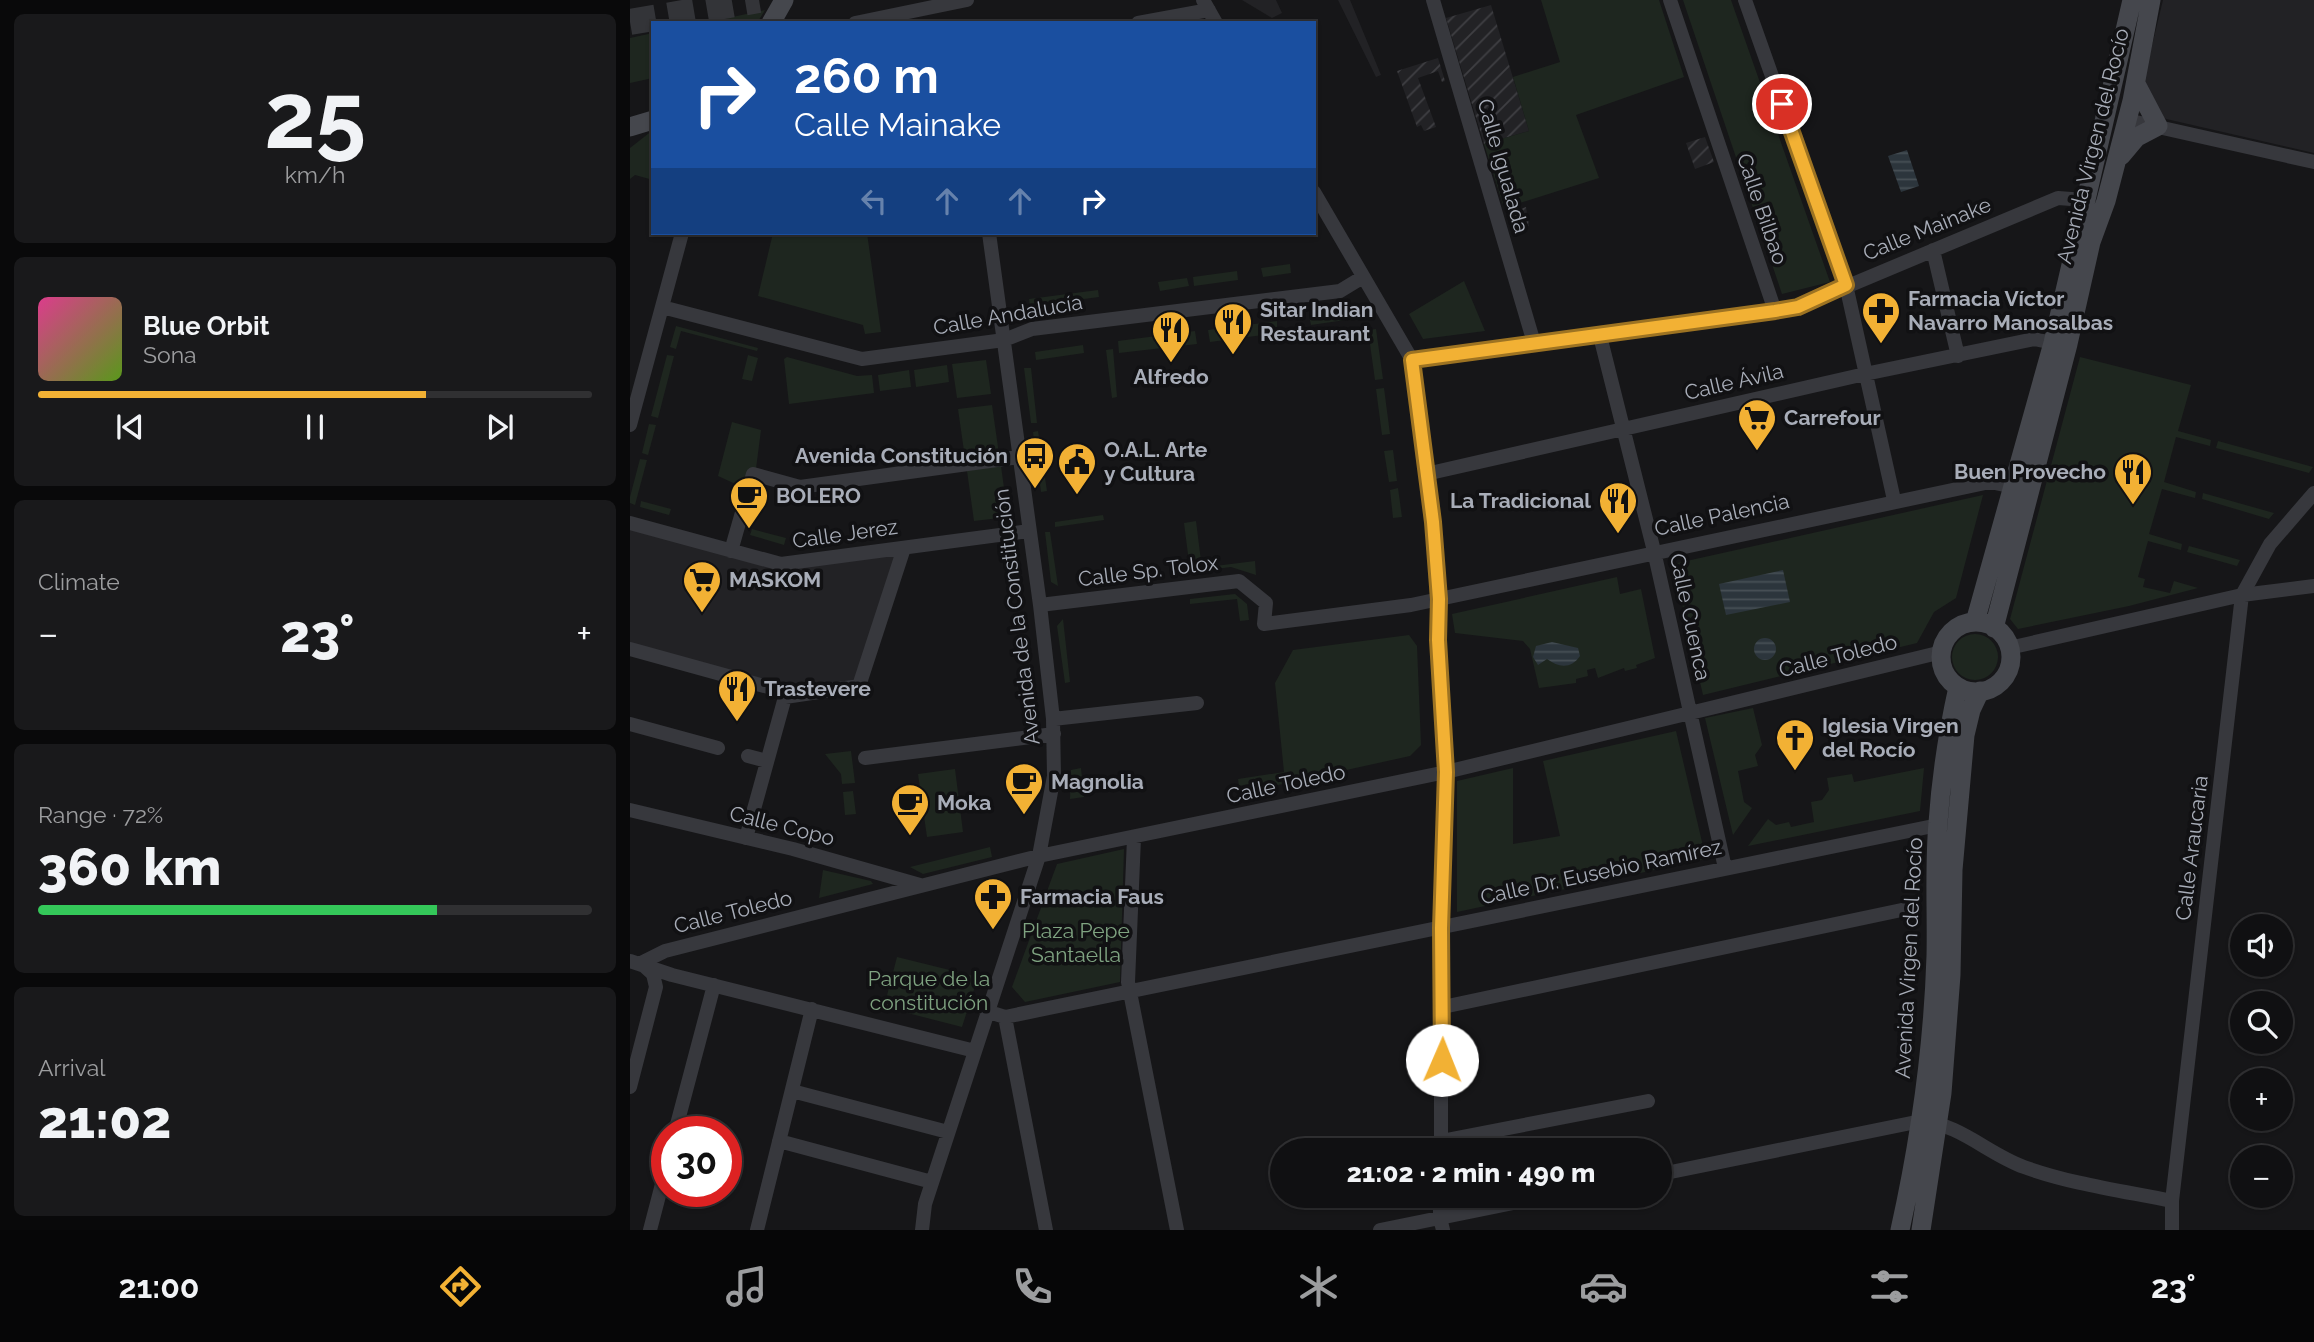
<!DOCTYPE html>
<meta charset="utf-8">
<style>
body{margin:0;font-family:Raleway,sans-serif;background:#19191b;color:#f1f3f6;height:100vh;display:flex;flex-direction:column;font-size:26px;white-space:nowrap}
*{box-sizing:border-box;margin:0}
p{font-size:23px;color:#9c9d9f}
.icon{flex:none;width:38px;height:38px;fill:none;stroke:currentColor;stroke-width:2;stroke-linecap:round;stroke-linejoin:round}
.map{position:relative;flex:1;overflow:hidden}
.panel{display:flex;flex-direction:column;gap:14px;padding:14px;background:#09090a;width:630px}
.panel>*{flex:none}
.hud{position:absolute;left:21px;top:21px;width:665px;height:214px;border-radius:0px;box-shadow:0 2px 5px #0004,0 0 0 2px #303032;background:#1a4fa0;color:#fff;overflow:hidden}
.fabs{position:absolute;left:1600px;top:914px;display:grid;gap:14px}
.fabs a{display:grid;place-items:center;width:63px;height:63px;border-radius:50%;background:#101012;box-shadow:0 2px 5px #0004,0 0 0 2px #303032;font-size:35px}
.speed{position:absolute;left:21px;top:1116px;display:flex;gap:14px;font-size:35px;font-weight:700;text-align:center}
.speed>*{display:grid;place-content:center;width:91px;height:91px;border-radius:50%;background:#101012;box-shadow:0 2px 5px #0004,0 0 0 2px #303032;line-height:1}
.speed .limit{border:10px solid #d22;background:#fff;color:#111}
.pin{position:absolute;display:grid;place-items:center;width:60px;height:60px;color:#fff;margin:-30px;border:4px solid #fff;border-radius:50%;box-shadow:0 2px 7px #0007}
.me{position:absolute;width:77px;margin:-38px;rotate:1deg;stroke-linejoin:round;filter:drop-shadow(0 0 5px #0008)}
.turn{display:flex;align-items:center;gap:24px;height:147px;padding:0 28px;font-size:32px}
.turn .icon{width:91px;height:91px;stroke-width:2.5}
.turn b{display:block;font-size:49px;line-height:60px}
.lanes{display:flex;align-items:center;height:66px;padding:0 28px;background:#0003;justify-content:center;gap:35px;direction:ltr}
.lanes .off{opacity:.35}
.big{font-size:52px;font-weight:800;line-height:1.1}
.panel .widget{flex:1;display:flex;flex-direction:column;justify-content:center;gap:10px;min-width:0;padding:0 24px;border-radius:10px;background:#19191b}
.panel .dial{align-items:center;gap:0}
.dial b{font-size:91px;line-height:1}
.song{display:flex;align-items:center;gap:21px}
.cover{width:84px;height:84px;border-radius:10px;background:linear-gradient(135deg,hsl(330 70% 55%),hsl(90 70% 35%))}
.played{height:7px;border-radius:4px;background:linear-gradient(90deg,#f2b134 70%,#303032 70%)}
.keys{display:flex;justify-content:space-around;direction:ltr}
.heat{display:flex;justify-content:space-between;align-items:center;font-size:38px;direction:ltr}
.charge{height:10px;border-radius:5px;background:linear-gradient(90deg,#34c759 72%,#303032 0)}
.trip{position:absolute;left:640px;top:1138px;width:402px;height:70px;border-radius:35px;background:#101012;box-shadow:0 2px 5px #0004,0 0 0 2px #303032;font-weight:800;line-height:70px;text-align:center}
.menu{display:flex;height:112px;justify-content:space-around;align-items:center;background:#060607;color:#9c9d9f}
.menu .icon{width:49px;height:49px}
.menu .current{color:#f2b134}
.menu b{font-size:32px;color:#f1f3f6}
main{display:flex;flex:1;min-height:0}
.map>svg:first-child{display:block}
</style>
<main>
<section class="panel">
<div class="widget dial"><b>25</b><p>km/h</p></div>
<div class="widget">
<div class="song"><i class="cover"></i><div><b>Blue Orbit</b><p>Sona</p></div></div>
<div class="played"></div>
<div class="keys"><svg class="icon" aria-label="previous" viewBox="0 0 24 24"><path d="M18 5L8 12l10 7zM5 5v14"/></svg><svg class="icon" aria-label="pause" viewBox="0 0 24 24"><path d="M8 5v14M16 5v14"/></svg><svg class="icon" aria-label="next" viewBox="0 0 24 24"><path d="M6 5l10 7-10 7zM19 5v14"/></svg></div>
</div>
<div class="widget"><p>Climate</p>
<div class="heat"><a>−</a><b class="big">23°</b><a>+</a></div>
</div>
<div class="widget"><p>Range · 72%</p><b class="big">360 km</b><div class="charge"></div></div>
<div class="widget"><p>Arrival</p><b class="big">21:02</b></div>
</section>
<div class="map">
<svg width="1684" height="1230" viewBox="0 0 1684 1230">
<defs>
<pattern id="industrial-furrows" width="10" height="10" patternUnits="userSpaceOnUse" patternTransform="scale(1.75)"><rect width="10" height="10" fill="#222225"/><path d="M-1 1l2-2M0 10L10 0M9 11l2-2" fill="none" stroke="#3f3f43"/></pattern>
<pattern id="water-rules" width="6" height="5" patternUnits="userSpaceOnUse" patternTransform="scale(1.75)"><rect width="6" height="5" fill="#2c353c"/><path d="M0 2.5h6" fill="none" stroke="#485056"/></pattern>
</defs>
<rect width="100%" height="100%" fill="#161618"/>
<!-- built -->
<path fill="#222225" d="M612,0H646L652,13L642,18Z
M708,0H720L751,75L746,77Z
M1533,0H1684V153L1506,112Z
M0,523L151,564L274,548L229,686L168,695L0,649Z"/>
<!-- industrial -->
<path fill="url(#industrial-furrows)" d="M861,5L899,131L854,144L816,18Z
M808,58L815,81L812,82L808,71L788,78L806,127L794,131L791,125L787,127L767,71Z
M1075,137L1084,162L1065,169L1056,143Z
M896,207L899,226L885,231L884,227L880,228L879,213Z"/>
<!-- green -->
<path fill="#1e261f" d="M911,0H1029L1054,77L946,115L969,178L874,208L854,144L899,131L883,77L930,62Z
M1053,0H1101L1200,282L1152,294Z
M135,10L127,23H74Z
M23,33V78L0,83V38Z
M23,130V180L5,175L0,179V148Z
M143,233H237L251,332L235,334L233,325L128,296Z
M660,264L661,273L633,277L631,268Z
M607,271L608,280L564,286L563,277Z
M557,278L559,286L530,291L528,282Z
M834,281L855,331L793,339L779,314Z
M468,290L469,297L400,306L399,299Z
M727,309L729,318L681,325L679,316Z
M647,321V327L632,329L633,335L580,342L578,330Z
M46,326L128,348L127,351L51,331L46,349L40,347Z
M746,329L753,379L745,380L738,330Z
M565,331L567,344L489,353L488,341Z
M453,345L454,353L406,360L405,352Z
M483,349L487,397L482,398L476,350Z
M37,355L44,356L28,418L21,416Z
M118,355L128,358L122,381L112,379Z
M157,357L227,376L242,375L244,393L159,404L154,359Z
M1450,357L1561,385L1548,431L1581,440L1580,446L1546,437L1534,482L1566,492L1565,498L1532,489L1519,534L1552,544L1551,550L1518,541L1508,577L1515,579L1513,587L1540,593L1544,581L1568,588L1499,606L1388,629L1380,619Z
M356,360L361,394L327,398L322,364Z
M317,365L319,382L286,387L284,370Z
M394,368H401L407,423H401Z
M279,370L281,387L250,391L248,375Z
M754,388L760,434L752,435L746,389Z
M362,405L369,454L335,458L328,409Z
M102,422L131,430L123,492L88,476Z
M19,424L26,425L18,455L12,453Z
M408,431L417,491L411,492L403,432Z
M1588,441L1683,467L1679,473L1586,448Z
M763,450L767,481L759,482L754,451Z
M10,459L17,460L5,505L0,503V497Z
M371,466L378,517L344,521L337,471Z
M768,488L772,517L763,518L760,490Z
M1573,493L1644,513L1639,519L1572,499Z
M1353,495L1326,598L1304,612L1287,643L1073,695L1043,564Z
M11,501L41,509L39,515L10,507Z
M473,515L474,520L425,527V522Z
M566,521L571,561L559,562L554,523Z
M122,529L156,538L154,545L120,535Z
M415,532H420L428,586L421,582Z
M1559,546L1610,560L1607,566L1557,552Z
M625,561L626,575L601,567L561,572V569Z
M987,577L990,594L1011,589L1025,658L1006,665L1007,668L995,671L994,668L968,678L965,668L957,670L958,676L946,679V683L909,688L900,649L893,641L825,633L822,614Z
M605,594L617,604L619,620L610,621L607,599L560,604V599Z
M433,619L440,682L435,683L427,626Z
M1322 657a23 23 0 1 1 46 0a23 23 0 1 1-46 0Z
M779,635L787,646L791,745L780,756L630,789L628,782L609,786L608,779L654,772L645,683L663,650Z
M1123,708L1132,745L1125,755L1128,766L1108,771L1114,802L1122,808L1103,835L1075,718Z
M1046,731L1076,859L827,912V781L883,768V844L930,836L913,761Z
M221,751L225,783L212,784L211,774L195,754Z
M451,768L454,797L440,799L441,770Z
M1294,768L1290,811L1118,846L1138,819L1146,825L1159,822L1161,827L1184,822L1181,802L1192,800L1199,790L1197,778L1222,774L1224,782Z
M325,769L333,832L297,837L288,774Z
M223,791L226,814L215,815L213,792Z
M360,847L362,857L293,874L280,867Z
M494,849L490,982L395,1002L382,987L427,864Z
M193,870L241,881L243,884L189,898Z
M267,957L348,977L332,1027L254,1007Z"/>
<!-- water -->
<path fill="url(#water-rules)" d="M1277,150L1289,186L1271,192L1258,156Z
M1153,570L1160,602L1096,615L1089,584Z
M1124 649a11 11 0 1 1 22 0a11 11 0 1 1-22 0Z
M922,642L948,648L950,656C941,669 929,668 917,659L908,665L903,657L906,646Z"/>
<g fill="none" stroke-linecap="round" stroke-linejoin="round">
<!-- highway-tunnel -->
<path stroke="#333438" stroke-width="26" stroke-dasharray="26 13" stroke-linecap="butt" d="M0,22L129,0"/>
<!-- street -->
<path stroke="#37383d" stroke-width="14" d="M573,0L586,23
M803,0L904,343
M1040,0L1145,311
M1115,0L1216,285L1264,500
M225,23L337,0
M508,23L579,10
M1497,120L1684,162
M684,192L782,360L803,522L816,772L811,927V1150
M1303,250L1328,356
M32,307L232,359L374,340L402,329L710,291L733,277
M970,336L1024,551L1095,868
M782,360L1168,307L1428,198L1455,200
M0,425L52,233
M796,474L1235,374L1404,339L1423,343
M0,523L151,564L399,531
M101,551L123,474L170,487L389,457
M410,605L609,581L636,603L634,624L781,605L1360,482L1384,487
M1379,648L1612,595L1684,586
M0,649L167,695
M423,719L567,703
M0,724L88,748
M118,756L137,761
M235,758L424,734
M0,810L163,849L290,885
M116,838L155,697L229,686L274,548
M504,838L498,982L547,1230
M0,961L42,975L345,1051
M813,1007L1281,908
M356,1011L375,1017L1308,825
M375,1017L416,1230
M0,1087L26,987L23,974L11,963L35,951L409,856L816,772L1312,652
M162,1091L318,1132
M45,1132L84,985
M149,1141L302,1182
M811,1141L1018,1101
M1031,1174L1291,1121C1330,1124 1358,1154 1394,1167C1441,1184 1493,1191 1542,1201
M810,1195V1218L813,1230
M20,1230L37,1165
M127,1230L182,1009
M292,1230L295,1204L409,856L424,776L423,719L410,605L359,233
M750,1230L923,1195
M1542,1230V1201L1612,595L1640,544L1684,493"/>
<!-- secondary -->
<path stroke="#45474d" stroke-width="19" d="M141,23L154,0
M0,127L23,120
M1491,156L1507,137L1528,126L1506,84
M1345,622L1423,343L1502,0
M1311 657a35 35 0 1 1 70 0a35 35 0 1 1-70 0Z
M1364,628L1438,344L1461,242L1476,201L1502,101L1521,0
M1270,1230C1290,1140 1303,1049 1306,956C1307,912 1304,867 1308,823C1311,778 1318,732 1328,687
M1291,1230L1312,1093L1321,975L1323,870L1335,735L1341,710L1350,691"/>
</g>
<g fill="none" stroke-linecap="round" stroke-linejoin="round">
<defs>
<path id="route" d="M812,1060L811,928L816,772L808,640L809,599L803,522L782,360L1145,311L1168,307L1216,285L1152,104"/>
</defs>
<!-- route casing -->
<use href="#route" stroke="#9d7322" stroke-width="18"/>
<!-- route -->
<use href="#route" stroke="#f2b134" stroke-width="12"/>
</g>
<!-- icons -->
<defs>
<symbol id="pharmacy-pin" viewBox="-11 -11 22 30"><path d="M0 17L-7.5 6A9.5 9.5 0 1 1 7.5 6Z" fill="#f2b134" stroke="#111113"/><path d="M-2-6h4v4h4v4h-4v4h-4v-4h-4v-4h4Z" fill="#111"/></symbol>
<symbol id="restaurant-pin" viewBox="-11 -11 22 30"><path d="M0 17L-7.5 6A9.5 9.5 0 1 1 7.5 6Z" fill="#f2b134" stroke="#111113"/><path d="M-5-6h1v4h1v-4h1v4h1v-4h1v5L-1.5 .5V6h-2V.5L-5-1ZM5-6V6H3V1.5H1.5Q1.5-4 5-6Z" fill="#111"/></symbol>
<symbol id="supermarket-pin" viewBox="-11 -11 22 30"><path d="M0 17L-7.5 6A9.5 9.5 0 1 1 7.5 6Z" fill="#f2b134" stroke="#111113"/><path d="M-6-5.5h2.5l.6 2H6L4.5 2H-2.5L-4.4-4H-6ZM-1.5 3.2a1.3 1.3 0 1 0 .1 0ZM3 3.2a1.3 1.3 0 1 0 .1 0Z" fill="#111"/></symbol>
<symbol id="bus-pin" viewBox="-11 -11 22 30"><path d="M0 17L-7.5 6A9.5 9.5 0 1 1 7.5 6Z" fill="#f2b134" stroke="#111113"/><path d="M-5-6H5V4H4V6H2V4H-2V6H-4V4H-5ZM-3.5-4V0h7V-4ZM-3.5 1.2v1.5H-2V1.2ZM2 1.2v1.5H3.5V1.2Z" fill="#111"/></symbol>
<symbol id="civic-pin" viewBox="-11 -11 22 30"><path d="M0 17L-7.5 6A9.5 9.5 0 1 1 7.5 6Z" fill="#f2b134" stroke="#111113"/><path d="M-.6-6.5H3V-4.5H.6V-3L4-1V1h2V6H-6V1h2V-1L-.6-3ZM-1.2 2.5V6h2.4V2.5Z" fill="#111"/></symbol>
<symbol id="cafe-pin" viewBox="-11 -11 22 30"><path d="M0 17L-7.5 6A9.5 9.5 0 1 1 7.5 6Z" fill="#f2b134" stroke="#111113"/><path d="M-5.5-4.5H6V0H3Q3 3.5 0 3.5H-2.5Q-5.5 3.5-5.5 0ZM3-3.2v2h1.7v-2ZM-6 4.5H4V6H-6Z" fill="#111"/></symbol>
<symbol id="church-pin" viewBox="-11 -11 22 30"><path d="M0 17L-7.5 6A9.5 9.5 0 1 1 7.5 6Z" fill="#f2b134" stroke="#111113"/><path d="M-1.2-6h2.4v3.5h3.3v2.4h-3.3V6h-2.4V-.1h-3.3v-2.4h3.3Z" fill="#111"/></symbol>
</defs>
<g fill-rule="evenodd">
<use href="#pharmacy-pin" x="1229" y="289" width="44" height="60"/>
<use href="#restaurant-pin" x="581" y="300" width="44" height="60"/>
<use href="#restaurant-pin" x="519" y="308" width="44" height="60"/>
<use href="#supermarket-pin" x="1105" y="396" width="44" height="60"/>
<use href="#bus-pin" x="383" y="434" width="44" height="60"/>
<use href="#civic-pin" x="425" y="440" width="44" height="60"/>
<use href="#restaurant-pin" x="1481" y="450" width="44" height="60"/>
<use href="#cafe-pin" x="97" y="474" width="44" height="60"/>
<use href="#restaurant-pin" x="966" y="479" width="44" height="60"/>
<use href="#supermarket-pin" x="50" y="558" width="44" height="60"/>
<use href="#restaurant-pin" x="85" y="667" width="44" height="60"/>
<use href="#church-pin" x="1143" y="716" width="44" height="60"/>
<use href="#cafe-pin" x="372" y="760" width="44" height="60"/>
<use href="#cafe-pin" x="258" y="781" width="44" height="60"/>
<use href="#pharmacy-pin" x="341" y="875" width="44" height="60"/>
</g>
<g text-anchor="middle" stroke-width="7" stroke-linejoin="round" paint-order="stroke">
<!-- street labels -->
<g font-size="21" fill="#a8adb8" stroke="#111113">
<text transform="translate(1463 146) rotate(-76)" y="7">Avenida Virgen del Rocío</text>
<text transform="translate(873 166) rotate(74)" y="7">Calle Igualada</text>
<text transform="translate(1132 209) rotate(71)" y="7">Calle Bilbao</text>
<text transform="translate(1297 229) rotate(-22)" y="7">Calle Mainake</text>
<text transform="translate(378 315) rotate(-10)" y="7">Calle Andalucía</text>
<text transform="translate(1104 382) rotate(-13)" y="7">Calle Ávila</text>
<text transform="translate(1092 515) rotate(-12)" y="7">Calle Palencia</text>
<text transform="translate(215 534) rotate(-8)" y="7">Calle Jerez</text>
<text transform="translate(518 571) rotate(-7)" y="7">Calle Sp. Tolox</text>
<text transform="translate(387 617) rotate(-97)" y="7">Avenida de la Constitución</text>
<text transform="translate(1060 617) rotate(78)" y="7">Calle Cuenca</text>
<text transform="translate(1208 656) rotate(-14)" y="7">Calle Toledo</text>
<text transform="translate(656 784) rotate(-12)" y="7">Calle Toledo</text>
<text transform="translate(152 826) rotate(14)" y="7">Calle Copo</text>
<text transform="translate(1562 848) rotate(-83)" y="7">Calle Araucaria</text>
<text transform="translate(971 872) rotate(-12)" y="7">Calle Dr. Eusebio Ramírez</text>
<text transform="translate(103 912) rotate(-14)" y="7">Calle Toledo</text>
<text transform="translate(1279 958) rotate(-87)" y="7">Avenida Virgen del Rocío</text>
</g>
<!-- poi labels -->
<g font-size="21" font-weight="bold" fill="#a8adb8" stroke="#111113" text-anchor="start">
<text x="1278" y="306">Farmacia Víctor<tspan x="1278" dy="24">Navarro Manosalbas</tspan></text>
<text x="630" y="317">Sitar Indian<tspan x="630" dy="24">Restaurant</tspan></text>
<text x="541" y="384" text-anchor="middle">Alfredo</text>
<text x="1154" y="425">Carrefour</text>
<text x="474" y="457">O.A.L. Arte<tspan x="474" dy="24">y Cultura</tspan></text>
<text x="378" y="463" text-anchor="end">Avenida Constitución</text>
<text x="1476" y="479" text-anchor="end">Buen Provecho</text>
<text x="146" y="503">BOLERO</text>
<text x="961" y="508" text-anchor="end">La Tradicional</text>
<text x="99" y="587">MASKOM</text>
<text x="134" y="696">Trastevere</text>
<text x="1192" y="733">Iglesia Virgen<tspan x="1192" dy="24">del Rocío</tspan></text>
<text x="421" y="789">Magnolia</text>
<text x="307" y="810">Moka</text>
<text x="390" y="904">Farmacia Faus</text>
</g>
<!-- park labels -->
<g font-size="21" fill="#7fa381" stroke="#111113">
<text x="446" y="938">Plaza Pepe<tspan x="446" dy="24">Santaella</tspan></text>
<text x="299" y="986">Parque de la<tspan x="299" dy="24">constitución</tspan></text>
</g>
</g>
</svg>
<div class="fabs">
<a><svg class="icon" aria-label="sound" viewBox="0 0 24 24"><path d="M4 9h4l5-4v14l-5-4H4zM17 9q2 3 0 6"/></svg></a>
<a><svg class="icon" aria-label="search" viewBox="0 0 24 24"><circle cx="10" cy="10" r="6"/><path d="M15 15l6 6"/></svg></a>
<a>+</a>
<a>−</a>
</div>
<div class="speed"><div class="limit">30</div></div>
<div class="pin" style="left:1152px;top:104px;background:#d93025"><svg class="icon" aria-label="arrive" viewBox="0 0 24 24"><path d="M6 21V4h12l-3 4 3 4H6"/></svg></div>
<svg class="me" style="left:812px;top:1060px" viewBox="-20 -20 40 40"><circle r="19" fill="#fff"/><path d="M0-13L10 11 0 6-10 11z" fill="#f2b134"/></svg>
<div class="trip">21:02 · 2 min · 490 m</div>
<div class="hud">
<div class="turn"><svg class="icon" aria-label="right" viewBox="0 0 24 24"><path d="M7 20v-9h11M14 6l5 5-5 5"/></svg><div><b>260 m</b>Calle Mainake</div></div>
<div class="lanes"><svg class="icon off" aria-label="left" viewBox="0 0 24 24"><path d="M17 20v-9H6M10 6l-5 5 5 5"/></svg><svg class="icon off" aria-label="ahead" viewBox="0 0 24 24"><path d="M12 20V5M6 11l6-6 6 6"/></svg><svg class="icon off" aria-label="ahead" viewBox="0 0 24 24"><path d="M12 20V5M6 11l6-6 6 6"/></svg><svg class="icon" aria-label="right" viewBox="0 0 24 24"><path d="M7 20v-9h11M14 6l5 5-5 5"/></svg></div>
</div>
</div>
</main>
<nav class="menu">
<b>21:00</b>
<svg class="icon current" aria-label="directions" viewBox="0 0 24 24"><path d="M12 3l9 9-9 9-9-9zM9 14v-3h6M13 9l2 2-2 2"/></svg>
<svg class="icon" aria-label="music" viewBox="0 0 24 24"><path d="M9 18V5l10-2v13"/><circle cx="6" cy="18" r="3"/><circle cx="16" cy="16" r="3"/></svg>
<svg class="icon" aria-label="phone" viewBox="0 0 24 24"><path d="M5 4h4l2 5-3 2q2 4 5 5l2-3 5 2v4C11 20 4 13 5 4z"/></svg>
<svg class="icon" aria-label="climate" viewBox="0 0 24 24"><path d="M12 3v18M4 7l16 10M4 17L20 7"/></svg>
<svg class="icon" aria-label="car" viewBox="0 0 24 24"><path d="M5 17H2v-5l4-1 3-4h7l3 4 3 1v5h-3M9 17h6M6 11h13"/><circle cx="7" cy="17" r="2"/><circle cx="17" cy="17" r="2"/></svg>
<svg class="icon" aria-label="filters" viewBox="0 0 24 24"><path d="M4 7h16M4 17h16"/><circle cx="9" cy="7" r="2"/><circle cx="15" cy="17" r="2"/></svg>
<b>23°</b>
</nav>
